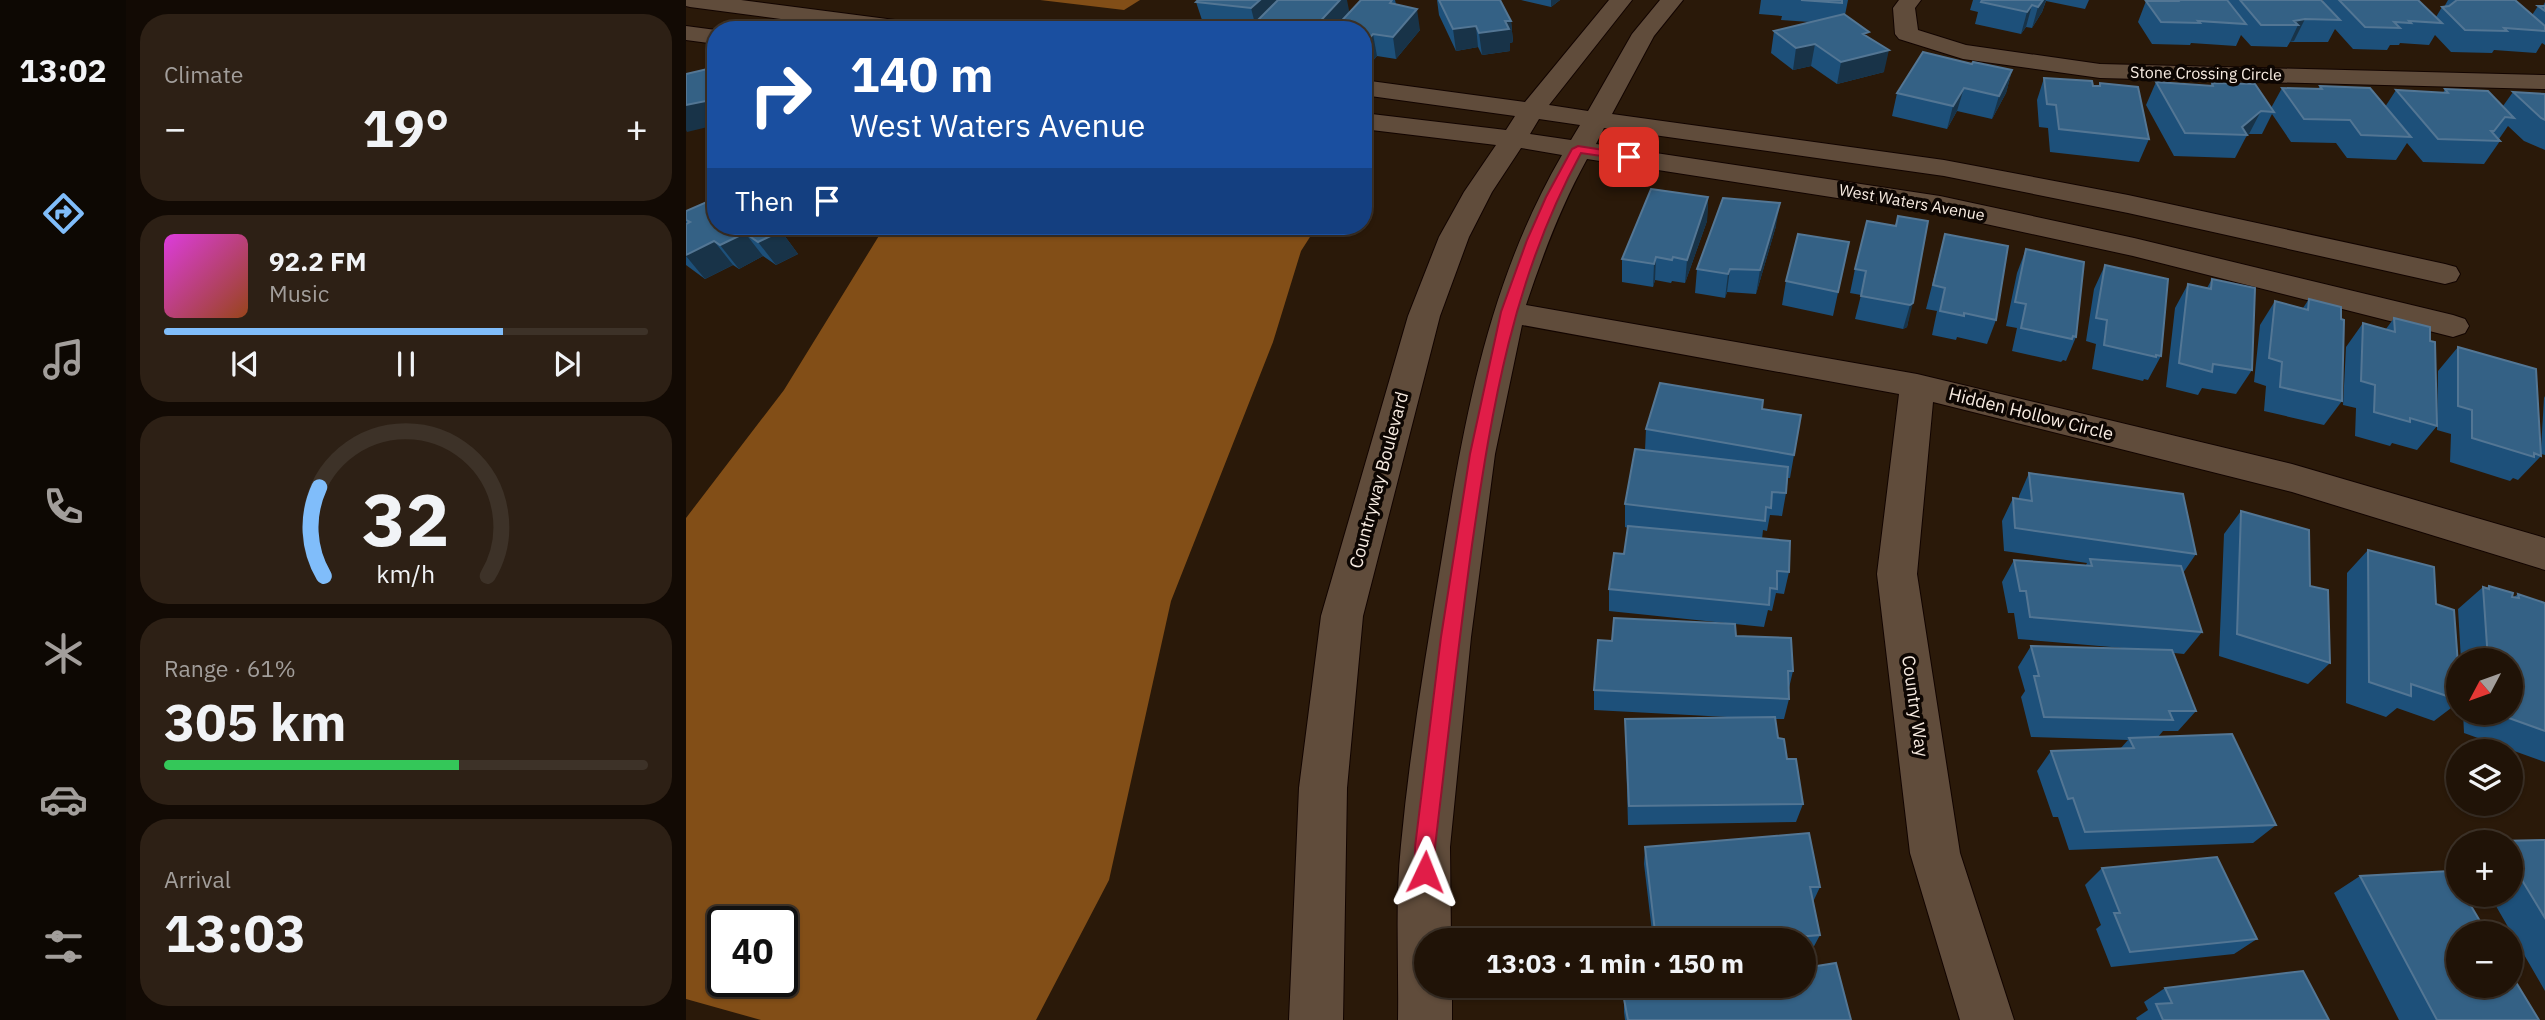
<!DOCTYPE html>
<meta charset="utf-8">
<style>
body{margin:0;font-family:"IBM Plex Sans",sans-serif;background:#2d2015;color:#f1f3f6;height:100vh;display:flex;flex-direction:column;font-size:26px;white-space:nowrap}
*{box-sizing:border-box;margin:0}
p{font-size:23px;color:#a29e9b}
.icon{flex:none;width:38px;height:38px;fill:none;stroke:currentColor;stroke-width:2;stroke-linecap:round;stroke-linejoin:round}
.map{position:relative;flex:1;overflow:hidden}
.sheet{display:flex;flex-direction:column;gap:14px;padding:14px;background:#120a04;width:560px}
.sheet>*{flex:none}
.top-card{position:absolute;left:21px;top:21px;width:665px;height:214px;border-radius:28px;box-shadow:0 2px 5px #0004,0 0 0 2px #3d3228;background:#1a4fa0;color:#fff;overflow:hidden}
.needle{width:46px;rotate:229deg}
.fabs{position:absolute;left:1760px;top:648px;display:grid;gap:14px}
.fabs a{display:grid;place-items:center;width:77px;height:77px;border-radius:50%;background:#201307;box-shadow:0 2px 5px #0004,0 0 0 2px #3d3228;font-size:35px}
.speed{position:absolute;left:21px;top:906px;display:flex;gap:14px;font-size:35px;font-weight:700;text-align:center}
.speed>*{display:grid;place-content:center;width:91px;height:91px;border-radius:50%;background:#201307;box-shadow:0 2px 5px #0004,0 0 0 2px #3d3228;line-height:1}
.speed .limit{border:4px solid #111;border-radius:10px;background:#fff;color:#111}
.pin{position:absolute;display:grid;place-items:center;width:60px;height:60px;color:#fff;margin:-30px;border-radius:14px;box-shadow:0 4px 10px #0006}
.me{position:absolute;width:77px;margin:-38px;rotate:2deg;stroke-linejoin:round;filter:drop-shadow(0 0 5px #0008)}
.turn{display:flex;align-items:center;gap:24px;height:147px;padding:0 28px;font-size:32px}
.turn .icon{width:91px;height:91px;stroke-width:2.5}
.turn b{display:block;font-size:49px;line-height:60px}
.then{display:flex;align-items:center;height:66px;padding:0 28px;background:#0003;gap:14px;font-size:26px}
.big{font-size:52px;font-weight:700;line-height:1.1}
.sheet .card{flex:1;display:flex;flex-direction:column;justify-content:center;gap:10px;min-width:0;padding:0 24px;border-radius:28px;background:#2d2015}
.sheet .dial{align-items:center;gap:0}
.dial svg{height:182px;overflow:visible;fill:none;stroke:#3d3228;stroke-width:7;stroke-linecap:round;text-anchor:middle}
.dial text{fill:#f1f3f6;stroke:none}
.song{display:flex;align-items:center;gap:21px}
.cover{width:84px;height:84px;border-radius:10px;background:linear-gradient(135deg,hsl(300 70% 55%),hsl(20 70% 35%))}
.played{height:7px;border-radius:4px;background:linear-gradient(90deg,#80bdfa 70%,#3d3228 70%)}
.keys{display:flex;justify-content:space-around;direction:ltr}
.heat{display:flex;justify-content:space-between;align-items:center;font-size:38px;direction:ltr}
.charge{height:10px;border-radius:5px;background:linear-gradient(90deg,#34c759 61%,#3d3228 0)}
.trip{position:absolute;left:728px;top:928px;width:402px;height:70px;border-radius:35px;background:#201307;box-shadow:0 2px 5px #0004,0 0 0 2px #3d3228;font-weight:700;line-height:70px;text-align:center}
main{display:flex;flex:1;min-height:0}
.dock{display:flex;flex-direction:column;width:126px;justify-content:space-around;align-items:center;background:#0d0803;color:#a29e9b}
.dock .icon{width:49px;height:49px}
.dock .active{color:#80bdfa}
.dock b{font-size:32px;color:#f1f3f6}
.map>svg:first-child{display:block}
</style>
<main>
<nav class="dock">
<b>13:02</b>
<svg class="icon active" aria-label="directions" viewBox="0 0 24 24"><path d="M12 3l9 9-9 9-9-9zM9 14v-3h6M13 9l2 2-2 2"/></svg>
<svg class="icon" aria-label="music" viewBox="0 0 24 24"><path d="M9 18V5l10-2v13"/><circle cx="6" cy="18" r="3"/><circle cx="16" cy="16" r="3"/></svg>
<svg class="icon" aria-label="phone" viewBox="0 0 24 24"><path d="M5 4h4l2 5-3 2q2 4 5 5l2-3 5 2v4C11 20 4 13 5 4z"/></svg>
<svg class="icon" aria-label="climate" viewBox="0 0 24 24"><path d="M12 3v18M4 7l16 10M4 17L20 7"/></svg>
<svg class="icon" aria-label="car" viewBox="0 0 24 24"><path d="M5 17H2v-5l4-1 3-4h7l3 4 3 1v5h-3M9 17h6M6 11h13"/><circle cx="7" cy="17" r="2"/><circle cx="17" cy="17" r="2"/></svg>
<svg class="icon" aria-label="filters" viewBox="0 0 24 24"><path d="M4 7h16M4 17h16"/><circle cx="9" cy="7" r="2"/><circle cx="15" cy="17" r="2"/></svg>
</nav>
<section class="sheet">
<div class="card"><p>Climate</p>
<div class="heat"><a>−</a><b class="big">19°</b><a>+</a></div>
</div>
<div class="card">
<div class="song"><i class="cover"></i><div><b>92.2 FM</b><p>Music</p></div></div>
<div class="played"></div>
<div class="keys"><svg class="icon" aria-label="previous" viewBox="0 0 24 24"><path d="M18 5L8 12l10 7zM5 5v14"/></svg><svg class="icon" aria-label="pause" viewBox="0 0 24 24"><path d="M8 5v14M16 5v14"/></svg><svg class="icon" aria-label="next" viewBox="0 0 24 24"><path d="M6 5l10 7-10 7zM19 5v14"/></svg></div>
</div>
<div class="card dial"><svg viewBox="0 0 100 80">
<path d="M14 69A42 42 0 1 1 86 69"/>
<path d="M14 69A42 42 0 0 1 12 30" stroke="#80bdfa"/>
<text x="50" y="56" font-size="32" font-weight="700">32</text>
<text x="50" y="72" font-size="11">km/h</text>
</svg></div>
<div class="card"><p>Range · 61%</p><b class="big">305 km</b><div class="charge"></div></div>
<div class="card"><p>Arrival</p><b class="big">13:03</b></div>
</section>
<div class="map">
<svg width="1859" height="1020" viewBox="0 0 1859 1020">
<rect width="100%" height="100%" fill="#2a1909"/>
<!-- water -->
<path fill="#824e17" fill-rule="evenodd" d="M354,0H454L438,10Z
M199,226H631L615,251L587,342L485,601L423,880L350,1020H75L0,999V518L98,390ZM37,922H96V982H37Z"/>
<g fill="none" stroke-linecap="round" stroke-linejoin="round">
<defs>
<path id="minor" d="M0,0H55L232,23L240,25L243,30H178L4,7L0,6Z
M923,0H946L863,105L902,111L946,34L974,0H997L968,36L926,114L1258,160L1442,195L1759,264L1770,267L1774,274L1770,281L1759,284L1442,213L1258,176L918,128L910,144L1254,196L1448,238L1767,315L1779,319L1783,326L1779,333L1767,337L1447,256L1254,214L901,159C875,206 857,254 840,305L1231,374L1606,464L1859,538V570L1606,492L1247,402L1231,574L1274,853L1328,1020H1274L1224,853L1191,574L1213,394L836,325L809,454L785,637L764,847L765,940H740V985H766V1020H712C713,962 709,903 715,845C724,749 740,653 756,557C779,415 803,281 876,155L835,148L806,192L783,237L754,316L677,616L661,788L657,1020H603L613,788L635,616L722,316L753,237L778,192L810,145L677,129V113L820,130L829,116L677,95V80L839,102ZM853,119L894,125L885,140L844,134Z
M1213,0H1235L1229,8L1232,30L1280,45L1414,64L1859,75V89L1414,78L1277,59L1213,39L1209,34L1207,8Z
M0,26L30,30V44L0,40Z"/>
</defs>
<!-- minor casing -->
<use href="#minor" stroke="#120400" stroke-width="2"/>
<!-- minor -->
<use href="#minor" fill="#604c3b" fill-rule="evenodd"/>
</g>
<!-- wall -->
<path fill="#1d507a" d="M675,0H709L710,4L734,30L710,59L691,56L684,64L677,63V30H565L517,23L510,2L663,12Z
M751,0H814L825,21L827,42L824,43V51L796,55L792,47L770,51L753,15Z
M835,0H874L865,7Z
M1075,0H1162L1159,15L1182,37L1198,72L1151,84L1125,66L1107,70L1085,53L1088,31L1124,22L1095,20L1096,16L1073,14Z
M1287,0H1403L1399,9L1360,1L1356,12L1346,28L1340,27L1335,34L1289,24L1292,12L1284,10Z
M1470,0H1635L1637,2V0H1653L1750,17L1756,7H1758L1762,0H1829L1846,15L1852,6H1857L1859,2V45L1856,43L1850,53L1808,50L1806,53L1765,52L1749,35L1743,45L1714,43L1713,45H1704L1701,50L1667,49L1649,29L1642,42H1604L1601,47L1565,46L1555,35L1550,46L1505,43L1504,45L1466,44L1452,22L1460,1Z
M1286,64L1326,70L1320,93L1306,119L1271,111L1261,129L1206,116L1211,93Z
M1358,78L1413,86L1414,83L1463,139L1453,162L1364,152L1362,128L1353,127L1351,100Z
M1470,82L1524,86L1526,83L1585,108L1596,88L1632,89L1634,86L1699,107L1710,90L1757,93L1759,89L1817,106L1827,92L1859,94V150L1838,141L1822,126L1813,139L1814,141L1798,164L1737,162L1721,143L1710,160L1661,158L1650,143L1605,142L1586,114L1576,134H1563L1560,137L1549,158L1488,156L1460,105Z
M1022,197L1021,221L999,283L986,281L985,283L969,280L967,287L936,282V259Z
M0,211L95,231L112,254L90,265L77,256L53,269L47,265L19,279L0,265Z
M1212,216L1242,221L1221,327L1217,329L1169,319L1175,295L1164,293L1169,269L1209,226Z
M1090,226L1070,294L1041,292L1039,298L1009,293L1011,269Z
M1259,234L1310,320L1301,344L1271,337L1270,340L1246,335L1251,311L1240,309Z
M1163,242L1147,316L1096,305L1100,281Z
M1340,249L1390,337L1380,361L1377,360L1375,362L1326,351L1331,328L1320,326L1331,273Z
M1419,265L1475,356L1462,380L1458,379L1457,381L1406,369L1410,344L1400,341L1408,289Z
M1526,279L1566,370L1550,394L1516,388L1512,395L1480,387L1489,308L1502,284L1521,288Z
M1623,299L1656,401L1638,425L1578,411L1580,386L1568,382L1574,325L1589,301L1617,308Z
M1708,318L1744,341L1751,426L1752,371L1772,347L1855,449L1858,398L1859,396V455L1855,454V456L1832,480L1827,478L1824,481L1764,462L1765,434L1751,430V426L1731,450L1706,443L1704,446L1669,436L1670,408L1657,405L1660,347L1677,323L1700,329Z
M1076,409L1108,455L1104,478H1102L1100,493L1096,516L1084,515L1081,531L1077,530L1076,539L1103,572L1098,594L1090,593L1086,611L1082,610L1078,627L923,611V589L938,554L942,528L939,527V504L959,450L960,429Z
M1343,473L1510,554L1497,573L1516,632L1498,654L1488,653L1510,711L1492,731H1477L1472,737L1590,825L1567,843L1383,850L1372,817H1367L1351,771L1365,751L1434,749L1442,740L1345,737L1335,697L1339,691L1332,667L1345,646L1437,648L1332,639L1328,613H1322L1316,582L1328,560L1400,565L1401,563L1318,551L1316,521L1327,498L1333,499V496Z
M1555,511L1624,586L1644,663L1622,684L1533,656L1538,534Z
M1682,550L1750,604L1773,678V702L1748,721L1711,708L1700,717L1660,703L1661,573Z
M1803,586L1826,597H1828L1832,594L1859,603V762L1778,733L1777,712H1825V660H1775L1772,609L1797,587L1800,588Z
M1050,636L1107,671L1103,688V699L1098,719H1089L1092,738L1101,759L1117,804L1110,822L942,825L939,719L1060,718L908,710V690L926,641Z
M1859,840V991L1803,894H1825V842H1811Z
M959,847L1134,887L1127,902L1134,935L1126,950L1118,951V940H967L958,864Z
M1416,868L1571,939L1548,954L1425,967L1410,929L1415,925L1399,885Z
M1674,876L1853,1020H1713L1648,893Z
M1479,988L1643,1020H1451L1450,1018L1462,1010L1458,1002Z
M938,999L1165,1020H939L938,1012Z"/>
<!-- shaded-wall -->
<path fill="#183348" d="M574,0H602L570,28L565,8Z
M654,0H661L664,15L651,30H626Z
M865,0H874L865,7Z
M1357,0H1360L1356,12L1346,28L1352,7Z
M1346,5L1340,27L1335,34L1341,12Z
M731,9L734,30L710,59L707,37Z
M1619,19L1608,41L1604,42L1612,25L1608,21Z
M819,21H825L827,42L824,43V51L796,55L793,33Z
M790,26L792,47L770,51L767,29Z
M687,34L691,56L684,64L680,42Z
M1129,44L1125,66L1107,70L1110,48Z
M1203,50L1198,72L1151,84L1155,62Z
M1326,70L1320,93L1306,119L1313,96Z
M1278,88L1271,111L1261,129L1267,106Z
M30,99V125L1,132L0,130V105Z
M1575,111L1563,134L1560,137L1561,135L1556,127Z
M1022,197L1021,221L999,283L1001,260Z
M1094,203L1090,226L1070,294L1074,270Z
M95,231L112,254L90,265L72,242Z
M59,233L77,256L53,269L34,245Z
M28,241L47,265L19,279L0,256V255Z
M970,257L969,280L967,287L968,264Z
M1044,269L1041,292L1039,298L1042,274Z
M1227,303L1221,327L1217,329L1224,305Z"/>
<!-- building -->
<path fill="#346185" stroke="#537694" stroke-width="2" d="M512,0H574L565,8L510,2Z
M592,0H654L626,30H589L565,27Z
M675,0H706L704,3L731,9L707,37L687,34L680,42H677V30H647Z
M753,0H814L825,21H819L823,29L793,33L790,26L767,29Z
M1115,0H1156V3Z
M1296,0H1357L1352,7L1346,5L1341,12L1295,2Z
M1491,0H1541L1560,24L1512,21L1514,23L1475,22L1460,1H1492Z
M1554,0H1635L1654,20L1619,19L1608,21L1612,25H1575Z
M1653,0H1732L1756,23L1723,21L1725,23L1708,22L1714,28L1679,27Z
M1771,0H1829L1859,26V31L1818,28L1821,31L1779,30L1756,7L1763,6Z
M1852,6H1859V11Z
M1158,14L1183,32L1177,34L1203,50L1155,62L1129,44L1110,48L1088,31Z
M1237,52L1286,64L1287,62L1326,70L1313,96L1278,88L1267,106L1211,93Z
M30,67V99L0,105V74Z
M1358,78L1406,81L1407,86H1414V83L1452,87L1463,139L1373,129L1370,105L1361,104Z
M1470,82L1527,86L1526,83L1569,84L1588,112L1575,111L1556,127L1561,135L1499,133Z
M1634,86L1684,88L1725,137L1675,135L1664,120L1618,119L1596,88L1636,89Z
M1759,89L1802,91L1828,118L1819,117L1808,131H1805L1814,141L1752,139L1710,90L1762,93Z
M1827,92L1859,94V120L1855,118Z
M965,189L1022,197L1001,260L987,257L986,260L970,257L968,264L936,259Z
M30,198V226H88L95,231L72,242L59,233L34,245L28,241L0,255V224L4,222L0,220V211Z
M1037,198L1094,203L1074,270L1044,269L1042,274L1011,269Z
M1212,216L1242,221L1227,303L1224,305L1175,296L1180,271L1169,269L1181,221L1210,226Z
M1112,234L1163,242L1152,292L1100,281Z
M1259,234L1322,246L1310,320L1278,313V316L1254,311L1259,288L1247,285Z
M1340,249L1398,262L1390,337L1387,336L1386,339L1335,328L1340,304L1329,302Z
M1419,265L1482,279L1475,356L1470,355V357L1418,345L1421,320L1410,318Z
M1526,279L1569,288L1566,370L1527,364L1526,372L1493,363L1502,284L1525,289Z
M1623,299L1655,307V319L1658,320L1656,401L1594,387L1596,362L1583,358L1589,301L1622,310Z
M1708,318L1744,327V341L1749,342L1751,426L1724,418V422L1688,412L1689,385L1675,381L1677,323L1709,332Z
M1772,347L1850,369L1855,456L1848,453V457L1786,438V410L1772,406Z
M974,383L1077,400L1076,409L1115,415L1108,455L960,429Z
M949,449L1102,467L1100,493L1086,492L1085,508L1080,507L1079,521L939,504Z
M1343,473L1497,494L1510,554L1329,528L1327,498L1346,501Z
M1555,511L1623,530L1624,586L1642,590L1644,663L1551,634Z
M942,526L1104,541L1103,572L1091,571V589L1084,588L1083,605L923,589L928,553L938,554Z
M1682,550L1748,567L1750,604L1768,610L1773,678V700L1725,684V696L1683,682Z
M1404,559L1495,566L1516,632L1344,617L1340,591H1334L1328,560L1406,566Z
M1803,586L1827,593L1826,597L1833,598L1832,594L1859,603V731L1806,712H1825V660H1802L1797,587L1803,589Z
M928,618L1049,624L1050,636L1105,638L1107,671H1102L1103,699L908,690L912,640L926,641Z
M1345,646L1486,650L1510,711H1483L1487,720L1358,717L1348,676H1353Z
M1089,717L1092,738L1098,739L1101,759H1110L1117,804L943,806L939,719Z
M1546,734L1590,825L1399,832L1387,798L1382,799L1365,751L1448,748L1443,738Z
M1123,833L1134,887H1124L1134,935L1076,940H970L959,847Z
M1859,840V918L1825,862V842L1812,841Z
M1531,857L1571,939L1444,952L1428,913H1434L1416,868Z
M1764,871L1773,885V894H1778L1801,933H1773V985H1825V974L1853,1020H1751L1674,876Z
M1150,963L1165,1020H942L938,999L1017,985H1118V968Z
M1617,971L1643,1020H1477L1470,1004L1486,1003L1479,988Z"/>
<!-- route -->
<path fill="#e11d48" stroke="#92132f" stroke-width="2" d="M892,146L943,154L949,157L943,160L895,153C827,277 806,407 786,545C772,646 761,746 749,847V872L746,879L739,882L732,879L729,872V847L755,637L784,454L815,312L841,240L860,197L886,149Z"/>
<g text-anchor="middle" stroke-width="7" stroke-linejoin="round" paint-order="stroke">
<!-- far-street labels -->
<g font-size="16" fill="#f8ece2" stroke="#0d0602">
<text transform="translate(1520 73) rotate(1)" y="6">Stone Crossing Circle</text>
<text transform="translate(1226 202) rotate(10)" y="6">West Waters Avenue</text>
</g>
<!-- street labels -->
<g font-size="18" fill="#f8ece2" stroke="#0d0602">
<text transform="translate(1345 414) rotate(14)" y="6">Hidden Hollow Circle</text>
<text transform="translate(693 480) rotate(-75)" y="6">Countryway Boulevard</text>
<text transform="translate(1229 706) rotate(82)" y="6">Country Way</text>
</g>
</g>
</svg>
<div class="fabs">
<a><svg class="needle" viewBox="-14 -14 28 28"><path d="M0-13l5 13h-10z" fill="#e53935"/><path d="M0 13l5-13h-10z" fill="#a29e9b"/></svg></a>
<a><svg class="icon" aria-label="layers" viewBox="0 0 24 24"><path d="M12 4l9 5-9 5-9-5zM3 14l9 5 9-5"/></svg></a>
<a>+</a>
<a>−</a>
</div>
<div class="speed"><div class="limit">40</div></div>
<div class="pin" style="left:943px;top:157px;background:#d93025"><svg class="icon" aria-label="arrive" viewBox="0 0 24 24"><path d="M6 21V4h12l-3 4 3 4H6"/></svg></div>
<svg class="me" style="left:739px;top:872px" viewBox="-20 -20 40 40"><path d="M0-17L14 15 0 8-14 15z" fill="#e11d48" stroke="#fff" stroke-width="4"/></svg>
<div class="trip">13:03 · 1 min · 150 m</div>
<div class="top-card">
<div class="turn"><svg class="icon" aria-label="right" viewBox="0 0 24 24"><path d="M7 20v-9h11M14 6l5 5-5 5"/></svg><div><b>140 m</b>West Waters Avenue</div></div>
<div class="then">Then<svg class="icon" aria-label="arrive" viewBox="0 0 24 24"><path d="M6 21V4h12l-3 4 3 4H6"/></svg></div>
</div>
</div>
</main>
